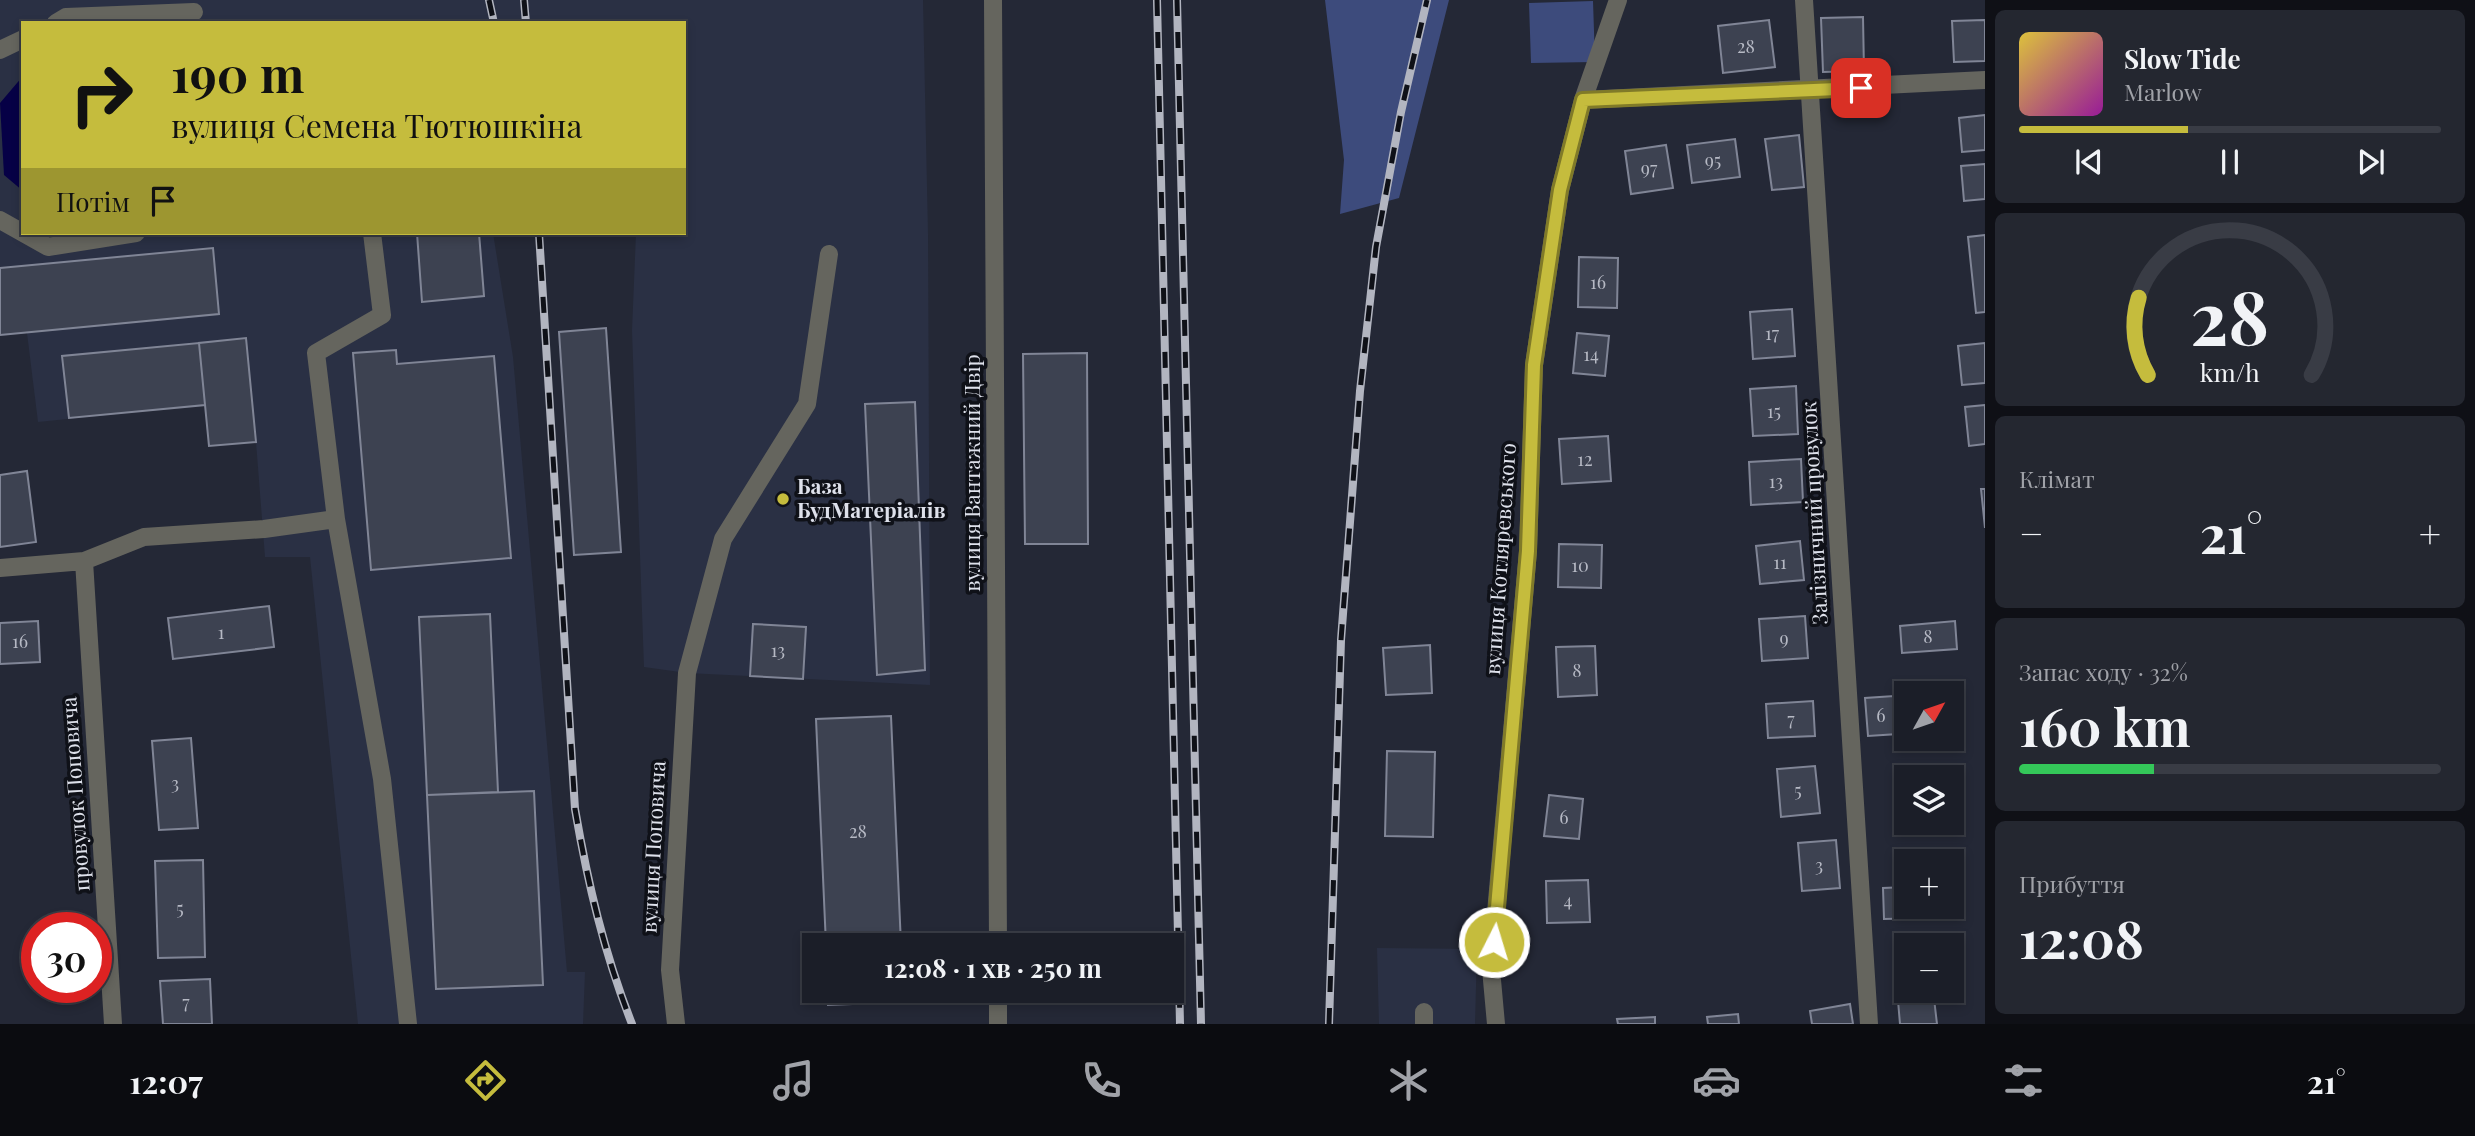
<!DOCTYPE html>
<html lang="uk">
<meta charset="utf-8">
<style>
body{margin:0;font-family:"Playfair Display",serif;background:#242730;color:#f1f3f6;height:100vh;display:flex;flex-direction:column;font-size:26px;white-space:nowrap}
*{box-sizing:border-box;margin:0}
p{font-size:23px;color:#a0a2a8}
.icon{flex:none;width:38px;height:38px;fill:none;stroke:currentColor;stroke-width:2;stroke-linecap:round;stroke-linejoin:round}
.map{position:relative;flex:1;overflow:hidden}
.sheet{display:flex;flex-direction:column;gap:10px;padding:10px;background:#0f1016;width:490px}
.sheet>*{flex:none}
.guide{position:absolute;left:21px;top:21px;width:665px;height:214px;border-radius:0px;box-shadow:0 4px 10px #0003,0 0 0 2px #393c45;background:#c5bc3d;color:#111;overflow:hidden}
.needle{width:46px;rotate:50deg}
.controls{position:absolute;left:1894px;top:681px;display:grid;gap:14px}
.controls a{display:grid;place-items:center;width:70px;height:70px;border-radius:0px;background:#1b1e28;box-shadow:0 4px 10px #0003,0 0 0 2px #393c45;font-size:35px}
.speed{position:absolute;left:21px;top:912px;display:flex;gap:14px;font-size:35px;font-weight:700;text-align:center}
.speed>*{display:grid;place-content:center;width:91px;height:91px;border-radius:50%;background:#1b1e28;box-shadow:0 4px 10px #0003,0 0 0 2px #393c45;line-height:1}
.speed .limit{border:10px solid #d22;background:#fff;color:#111}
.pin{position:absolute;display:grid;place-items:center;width:60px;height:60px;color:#fff;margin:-30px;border-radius:14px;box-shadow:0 4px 10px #0006}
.me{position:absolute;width:77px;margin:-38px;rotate:5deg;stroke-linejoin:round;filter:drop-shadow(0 0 5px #0008)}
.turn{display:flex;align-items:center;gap:24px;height:147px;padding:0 35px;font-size:32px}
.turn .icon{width:91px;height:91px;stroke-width:2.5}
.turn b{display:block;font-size:49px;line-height:60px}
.then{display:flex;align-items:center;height:66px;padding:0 35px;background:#0003;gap:14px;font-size:26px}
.big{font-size:52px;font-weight:700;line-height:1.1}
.sheet .widget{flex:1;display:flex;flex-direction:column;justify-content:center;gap:10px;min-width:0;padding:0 24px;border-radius:10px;background:#242730}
.sheet .dial{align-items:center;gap:0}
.dial svg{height:182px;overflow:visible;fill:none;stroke:#393c45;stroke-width:7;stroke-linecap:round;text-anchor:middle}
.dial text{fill:#f1f3f6;stroke:none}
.song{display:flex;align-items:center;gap:21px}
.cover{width:84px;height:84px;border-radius:10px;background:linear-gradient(135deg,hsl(50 70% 55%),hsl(300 70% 35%))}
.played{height:7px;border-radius:4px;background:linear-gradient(90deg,#c5bc3d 40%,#393c45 40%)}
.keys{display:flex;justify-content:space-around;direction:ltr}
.heat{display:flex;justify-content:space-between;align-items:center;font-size:38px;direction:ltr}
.charge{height:10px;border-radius:5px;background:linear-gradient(90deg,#34c759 32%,#393c45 0)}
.trip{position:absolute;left:802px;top:933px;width:382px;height:70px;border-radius:0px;background:#1b1e28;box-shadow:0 4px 10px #0003,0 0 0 2px #393c45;font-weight:700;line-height:70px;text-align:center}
.tabs{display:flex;height:112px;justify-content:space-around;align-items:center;background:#0b0c10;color:#a0a2a8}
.tabs .icon{width:49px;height:49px}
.tabs .current{color:#c5bc3d}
.tabs b{font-size:32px;color:#f1f3f6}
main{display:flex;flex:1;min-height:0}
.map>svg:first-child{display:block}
</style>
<main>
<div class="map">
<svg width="1985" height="1024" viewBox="0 0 1985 1024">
<rect width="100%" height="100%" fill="#242836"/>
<!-- built -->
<path fill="#2a3044" d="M0,0H923L928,234L930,685L687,673L644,667L632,331L636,233H684V23H23V233H493L513,357L567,972H585L583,1024H358L310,557H265L256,442L209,446L205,405L38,422L27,333L0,335Z
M1377,948L1477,949L1475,1024H1379Z"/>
<!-- green -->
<path fill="#3d4b7c" d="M1325,0H1449L1399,198L1340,214L1344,160Z
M1593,1L1595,62L1531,63L1529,3Z"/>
<!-- water -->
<path fill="#060046" d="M23,76V191L4,175L0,103Z"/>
<!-- building -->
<path fill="#3d4251" stroke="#808596" stroke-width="2" d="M1863,17L1864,71L1823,72L1821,18Z
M1769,20L1775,67L1723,73L1718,26Z
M1985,20V61L1954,62L1952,21Z
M1985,115V150L1962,152L1959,118Z
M1799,135L1804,187L1772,190L1765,139Z
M1735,139L1740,177L1692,183L1687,145Z
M1666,145L1673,188L1631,194L1625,151Z
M1985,164V199L1964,201L1961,166Z
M417,233H479L484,296L422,302Z
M1985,235V312L1976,313L1968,237Z
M213,248L219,314L0,335V268Z
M1579,257L1618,258L1617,308L1578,307Z
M1792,309L1795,356L1753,359L1750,312Z
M606,328L621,552L574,555L559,332Z
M1577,333L1609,336L1605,376L1573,373Z
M246,338L256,442L209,446L199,343Z
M199,343L205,405L69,418L62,356Z
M1985,343V383L1962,385L1958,346Z
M396,350L397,364L494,356L511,558L371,570L353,353Z
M1087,353L1088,544H1025L1023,354Z
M1796,386L1798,434L1753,436L1750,389Z
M915,402L925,670L877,675L865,404Z
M1985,405V444L1969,446L1965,407Z
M1608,436L1611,481L1562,484L1559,439Z
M1801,459L1803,502L1751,505L1749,462Z
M27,471L36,542L0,547V475Z
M1981,489H1985V528Z
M1800,541L1804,580L1760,584L1756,546Z
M1559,544L1602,545L1601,588L1558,587Z
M269,606L274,647L173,659L168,618Z
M490,614L498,792L427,795L419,617Z
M1805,616L1808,658L1762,661L1759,619Z
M38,621L40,662L0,664V623Z
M1955,621L1957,649L1902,653L1900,626Z
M753,624L806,627L803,679L750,676Z
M1430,645L1432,693L1386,695L1383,648Z
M1595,646L1597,695L1558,697L1556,647Z
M1894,696L1898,734L1868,736L1865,698Z
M1813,701L1815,736L1768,738L1766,704Z
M891,716L901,945H826L816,719Z
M191,738L198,828L159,830L152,741Z
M1387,751L1435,752L1433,837L1385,836Z
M1815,766L1820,813L1781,817L1777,769Z
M534,791L543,985L436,989L427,795Z
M1549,795L1583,799L1579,839L1544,836Z
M1836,840L1840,888L1802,891L1798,843Z
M203,860L205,957L158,958L155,861Z
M1588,880L1590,922L1547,923L1546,881Z
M1906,887V906H1923V918L1884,919L1883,888Z
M1906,976V990H1933L1937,1024H1900L1896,977Z
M210,979L212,1024H163L160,981Z
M827,990H902L903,1002L828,1005Z
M1850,1004L1853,1024H1812L1810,1011Z
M1738,1014L1739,1024H1708L1707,1017Z
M1655,1017V1024H1618L1617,1019Z"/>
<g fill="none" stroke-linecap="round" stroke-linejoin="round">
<!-- minor -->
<path stroke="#65655e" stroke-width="18" d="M993,0L998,945
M1804,0L1869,1024
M56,23L66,17L194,12
M0,50L23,39
M1583,100L1985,80
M0,220L48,247L136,233
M372,233L382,315L316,353L336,519L382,779L408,1024
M84,561L113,1024
M0,568L84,561L144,537L264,529L336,519
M998,990V1024
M1424,1012V1024
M676,1024L670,970L687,673L723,539L807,404L829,254
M1496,1024L1491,969L1528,551L1534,365L1560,190L1583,100L1618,0"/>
<defs>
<path id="rail" d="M489,0L494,23
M524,0L526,23
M1157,0L1180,1024
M1177,0L1201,1024
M539,233L575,809C588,884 604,953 632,1024
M1329,1024L1341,640L1360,391L1376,247L1401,112L1427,0"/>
</defs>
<!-- rail casing -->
<use href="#rail" stroke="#b2b5c0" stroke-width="8"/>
<!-- rail -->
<use href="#rail" stroke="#0f1118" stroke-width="5" stroke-dasharray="16" stroke-linecap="butt"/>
</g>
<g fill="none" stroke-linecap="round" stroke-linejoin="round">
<defs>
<path id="route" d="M1494,942L1528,551L1534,365L1560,190L1583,100L1861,88"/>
</defs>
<!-- route casing -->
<use href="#route" stroke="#807a28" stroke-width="18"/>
<!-- route -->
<use href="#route" stroke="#c5bc3d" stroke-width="12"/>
</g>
<!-- markers -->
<circle fill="#c5bc3d" stroke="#0f1118" stroke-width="2.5" cx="783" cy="499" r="7"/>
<g text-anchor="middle" stroke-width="7" stroke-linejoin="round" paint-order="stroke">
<!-- number labels -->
<g font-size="18" fill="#b6b9c4">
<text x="1746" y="53">28</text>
<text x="1713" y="167">95</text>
<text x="1649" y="175">97</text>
<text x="1598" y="289">16</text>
<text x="1772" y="340">17</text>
<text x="1591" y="361">14</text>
<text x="1774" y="418">15</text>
<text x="1585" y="466">12</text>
<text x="1776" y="488">13</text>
<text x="1780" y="569">11</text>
<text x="1580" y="572">10</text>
<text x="221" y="639">1</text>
<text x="1928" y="643">8</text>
<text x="1784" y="645">9</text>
<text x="20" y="648">16</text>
<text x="778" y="657">13</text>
<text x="1577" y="677">8</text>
<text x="1881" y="722">6</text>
<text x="1791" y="726">7</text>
<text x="175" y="790">3</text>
<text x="1798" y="797">5</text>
<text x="1564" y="824">6</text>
<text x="858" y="838">28</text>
<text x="1819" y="872">3</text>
<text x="1568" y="907">4</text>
<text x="180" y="915">5</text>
<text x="186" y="1009">7</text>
</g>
<!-- street labels -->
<g font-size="21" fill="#dee1eb" stroke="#0f1118">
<text transform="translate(973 473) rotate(-90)" y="7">вулиця Вантажний Двір</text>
<text transform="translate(1815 513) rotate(-93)" y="7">Залізничний провулок</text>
<text transform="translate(1501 559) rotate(-86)" y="7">вулиця Котляревського</text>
<text transform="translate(76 794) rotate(-94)" y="7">провулок Поповича</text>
<text transform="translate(654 847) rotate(-87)" y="7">вулиця Поповича</text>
</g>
<!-- poi labels -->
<g font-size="21" font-weight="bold" fill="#dee1eb" stroke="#0f1118" text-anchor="start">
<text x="797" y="494">База<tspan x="797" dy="24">БудМатеріалів</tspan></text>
</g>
</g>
</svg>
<div class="controls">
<a><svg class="needle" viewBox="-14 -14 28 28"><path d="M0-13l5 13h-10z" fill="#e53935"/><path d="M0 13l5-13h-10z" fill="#a0a2a8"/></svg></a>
<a><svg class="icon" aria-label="layers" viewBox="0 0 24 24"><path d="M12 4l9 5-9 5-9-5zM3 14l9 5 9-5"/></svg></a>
<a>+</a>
<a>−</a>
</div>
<div class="speed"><div class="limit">30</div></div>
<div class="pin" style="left:1861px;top:88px;background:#d93025"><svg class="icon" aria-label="arrive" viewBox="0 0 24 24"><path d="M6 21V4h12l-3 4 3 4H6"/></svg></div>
<svg class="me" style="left:1494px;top:942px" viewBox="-20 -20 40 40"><circle r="17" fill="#c5bc3d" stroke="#fff" stroke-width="3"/><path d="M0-11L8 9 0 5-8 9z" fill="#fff"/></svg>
<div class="trip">12:08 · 1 хв · 250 m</div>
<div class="guide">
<div class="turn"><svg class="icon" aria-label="right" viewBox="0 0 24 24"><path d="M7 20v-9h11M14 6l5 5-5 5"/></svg><div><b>190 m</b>вулиця Семена Тютюшкіна</div></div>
<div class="then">Потім<svg class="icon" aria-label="arrive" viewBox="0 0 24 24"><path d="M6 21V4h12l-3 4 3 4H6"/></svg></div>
</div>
</div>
<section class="sheet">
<div class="widget">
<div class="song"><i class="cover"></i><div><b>Slow Tide</b><p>Marlow</p></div></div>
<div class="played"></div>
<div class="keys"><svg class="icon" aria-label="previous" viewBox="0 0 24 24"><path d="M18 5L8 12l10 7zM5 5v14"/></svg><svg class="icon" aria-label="pause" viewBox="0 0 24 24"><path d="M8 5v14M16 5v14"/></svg><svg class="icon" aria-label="next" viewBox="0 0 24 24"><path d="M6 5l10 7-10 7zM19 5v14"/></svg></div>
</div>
<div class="widget dial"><svg viewBox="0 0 100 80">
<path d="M14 69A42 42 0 1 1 86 69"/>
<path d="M14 69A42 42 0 0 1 10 35" stroke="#c5bc3d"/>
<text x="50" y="56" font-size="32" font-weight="700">28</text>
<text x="50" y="72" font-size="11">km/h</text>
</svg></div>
<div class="widget"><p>Клімат</p>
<div class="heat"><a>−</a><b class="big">21°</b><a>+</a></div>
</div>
<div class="widget"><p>Запас ходу · 32%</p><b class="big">160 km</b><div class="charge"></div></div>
<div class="widget"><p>Прибуття</p><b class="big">12:08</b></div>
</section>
</main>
<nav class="tabs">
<b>12:07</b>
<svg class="icon current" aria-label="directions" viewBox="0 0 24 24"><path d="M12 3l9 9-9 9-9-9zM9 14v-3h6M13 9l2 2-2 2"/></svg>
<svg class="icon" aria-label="music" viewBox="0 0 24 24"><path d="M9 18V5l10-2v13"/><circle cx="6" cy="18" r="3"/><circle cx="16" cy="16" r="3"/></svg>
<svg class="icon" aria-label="phone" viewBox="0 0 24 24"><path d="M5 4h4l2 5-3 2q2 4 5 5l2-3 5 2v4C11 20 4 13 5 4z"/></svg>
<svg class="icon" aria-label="climate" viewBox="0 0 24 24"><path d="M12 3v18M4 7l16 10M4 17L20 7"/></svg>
<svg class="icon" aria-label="car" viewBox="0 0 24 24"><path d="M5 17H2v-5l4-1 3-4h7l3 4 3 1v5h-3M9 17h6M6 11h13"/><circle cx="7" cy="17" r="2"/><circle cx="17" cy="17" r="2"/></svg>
<svg class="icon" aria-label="filters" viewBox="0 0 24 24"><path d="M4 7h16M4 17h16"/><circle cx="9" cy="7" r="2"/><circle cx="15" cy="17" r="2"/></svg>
<b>21°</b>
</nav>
